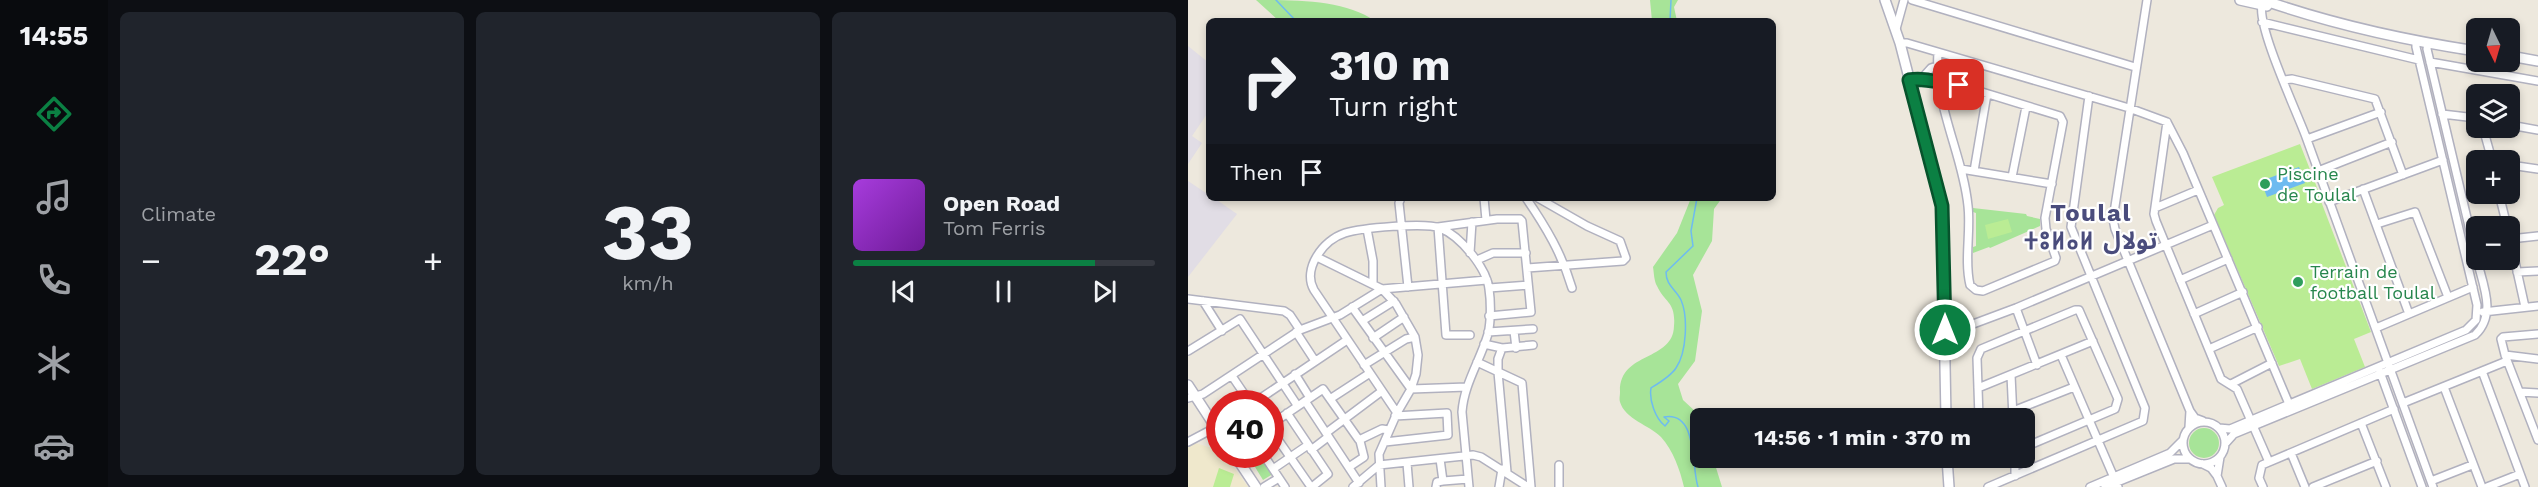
<!DOCTYPE html>
<meta charset="utf-8">
<style>
body{margin:0;font-family:"Work Sans","Noto Sans Arabic","Noto Sans Tifinagh",sans-serif;background:#20242c;color:#f1f3f6;height:100vh;display:flex;flex-direction:column;font-size:22px;white-space:nowrap}
*{box-sizing:border-box;margin:0}
p{font-size:20px;color:#9ea1a6}
.icon{flex:none;width:33px;height:33px;fill:none;stroke:currentColor;stroke-width:2;stroke-linecap:round;stroke-linejoin:round}
.map{position:relative;flex:1;overflow:hidden}
.sheet{display:flex;flex-direction:column;gap:12px;padding:12px;background:#0d0f14;width:1080px}
.sheet>*{flex:none}
.hud{position:absolute;left:18px;top:18px;width:570px;height:183px;border-radius:9px;box-shadow:0 3px 9px #0003;background:#171b24;color:#f1f3f6;overflow:hidden}
.needle{width:39px;rotate:175deg}
.controls{position:absolute;left:1278px;top:18px;display:grid;gap:12px}
.controls a{display:grid;place-items:center;width:54px;height:54px;border-radius:9px;background:#171b24;box-shadow:0 3px 9px #0003;font-size:30px}
.speed{position:absolute;left:18px;top:390px;display:flex;gap:12px;font-size:30px;font-weight:700;text-align:center}
.speed>*{display:grid;place-content:center;width:78px;height:78px;border-radius:50%;background:#171b24;box-shadow:0 3px 9px #0003;line-height:1}
.speed .limit{border:9px solid #d22;background:#fff;color:#111}
.pin{position:absolute;display:grid;place-items:center;width:51px;height:51px;color:#fff;margin:-26px;border-radius:12px;box-shadow:0 3px 9px #0006}
.me{position:absolute;width:66px;margin:-33px;rotate:0deg;stroke-linejoin:round;filter:drop-shadow(0 0 4px #0008)}
.turn{display:flex;align-items:center;gap:21px;height:126px;padding:0 24px;font-size:27px}
.turn .icon{width:78px;height:78px;stroke-width:2.5}
.turn b{display:block;font-size:42px;line-height:51px}
.then{display:flex;align-items:center;height:57px;padding:0 24px;background:#0003;gap:12px;font-size:22px}
.big{font-size:45px;font-weight:700;line-height:1.1}
.sheet .tile{flex:1;display:flex;flex-direction:column;justify-content:center;gap:9px;min-width:0;padding:0 21px;border-radius:9px;background:#20242c}
.sheet .dial{align-items:center;gap:0}
.dial b{font-size:78px;line-height:1}
.song{display:flex;align-items:center;gap:18px}
.cover{width:72px;height:72px;border-radius:9px;background:linear-gradient(135deg,hsl(280 70% 55%),hsl(280 70% 35%))}
.played{height:6px;border-radius:3px;background:linear-gradient(90deg,#0b8043 80%,#363941 80%)}
.keys{display:flex;justify-content:space-around;direction:ltr}
.heat{display:flex;justify-content:space-between;align-items:center;font-size:33px;direction:ltr}
.sheet .tiles{flex:1;display:grid;gap:12px;grid-template-columns:repeat(3,1fr)}
.trip{position:absolute;left:502px;top:408px;width:345px;height:60px;border-radius:9px;background:#171b24;box-shadow:0 3px 9px #0003;font-weight:700;line-height:60px;text-align:center}
main{display:flex;flex:1;min-height:0}
.menu{display:flex;flex-direction:column;width:108px;justify-content:space-around;align-items:center;background:#090b0e;color:#9ea1a6}
.menu .icon{width:42px;height:42px}
.menu .active{color:#0b8043}
.menu b{font-size:27px;color:#f1f3f6}
.map>svg:first-child{display:block}
</style>
<main>
<nav class="menu">
<b>14:55</b>
<svg class="icon active" aria-label="directions" viewBox="0 0 24 24"><path d="M12 3l9 9-9 9-9-9zM9 14v-3h6M13 9l2 2-2 2"/></svg>
<svg class="icon" aria-label="music" viewBox="0 0 24 24"><path d="M9 18V5l10-2v13"/><circle cx="6" cy="18" r="3"/><circle cx="16" cy="16" r="3"/></svg>
<svg class="icon" aria-label="phone" viewBox="0 0 24 24"><path d="M5 4h4l2 5-3 2q2 4 5 5l2-3 5 2v4C11 20 4 13 5 4z"/></svg>
<svg class="icon" aria-label="climate" viewBox="0 0 24 24"><path d="M12 3v18M4 7l16 10M4 17L20 7"/></svg>
<svg class="icon" aria-label="car" viewBox="0 0 24 24"><path d="M5 17H2v-5l4-1 3-4h7l3 4 3 1v5h-3M9 17h6M6 11h13"/><circle cx="7" cy="17" r="2"/><circle cx="17" cy="17" r="2"/></svg>
</nav>
<section class="sheet">
<div class="tiles">
<div class="tile"><p>Climate</p>
<div class="heat"><a>−</a><b class="big">22°</b><a>+</a></div>
</div>
<div class="tile dial"><b>33</b><p>km/h</p></div>
<div class="tile">
<div class="song"><i class="cover"></i><div><b>Open Road</b><p>Tom Ferris</p></div></div>
<div class="played"></div>
<div class="keys"><svg class="icon" aria-label="previous" viewBox="0 0 24 24"><path d="M18 5L8 12l10 7zM5 5v14"/></svg><svg class="icon" aria-label="pause" viewBox="0 0 24 24"><path d="M8 5v14M16 5v14"/></svg><svg class="icon" aria-label="next" viewBox="0 0 24 24"><path d="M6 5l10 7-10 7zM19 5v14"/></svg></div>
</div>
</div>
</section>
<div class="map">
<svg width="1350" height="487" viewBox="0 0 1350 487">
<rect width="100%" height="100%" fill="#ede8dd"/>
<!-- industrial -->
<path fill="#e1dde5" d="M0,46L21,63V111L4,136L14,143L0,164Z
M0,181L21,195V198H26L49,214L0,277Z"/>
<!-- education -->
<path fill="#efe8cc" d="M7,443L31,450L32,454L37,455L60,487H0V447Z"/>
<!-- green -->
<path fill="#a7e498" d="M68,0C108,0 158,0 187,21H91Z
M462,0H490L486,7L489,21H464Z
M503,198H534L526,209L524,241L505,275L514,311L507,361L490,384L495,400L508,412L513,422V458H525L534,487H496C492,470 485,450 473,437C461,425 437,419 432,402C431,399 432,396 432,392C431,351 485,362 486,326C488,302 477,303 469,286C466,281 466,273 465,267L489,233Z
M785,208L838,214L839,216L852,219V226L802,248L801,247L785,253V247L788,246V213L785,212Z
M1001 443a15 15 0 1 1 30 0a15 15 0 1 1-30 0Z
M72,456L85,474L75,480L64,462Z"/>
<!-- pitch -->
<path fill="#baec94" d="M1112,144L1130,190L1128,194L1131,196L1183,332L1166,339L1177,367L1124,389L1112,359L1091,366L1026,215L1030,208L1036,205L1024,177Z
M820,219L824,232L800,239L797,225Z
M31,468L46,474L42,487H25Z"/>
<!-- water -->
<path fill="#6ebbf0" d="M1111,167L1117,183L1079,197L1073,181Z"/>
<g fill="none" stroke-linecap="round" stroke-linejoin="round">
<!-- stream -->
<path stroke="#6ebbf0" stroke-width="1.5" d="M88,0L108,21
M482,21L483,0
M509,198L503,231L505,246L478,272C478,286 488,289 493,300C500,316 499,352 488,368C483,376 471,383 463,388C461,400 467,418 477,426L481,421L476,417C510,411 503,466 510,487"/>
<defs>
<path id="street" d="M724,0L947,67
M959,0L925,219L927,229L1002,411
M1074,5C1069,27 1108,110 1118,137C1161,253 1203,370 1245,487
M1074,22L1231,60
M708,29L716,0
M712,43H719L941,108L979,122L995,153L1101,404
M1240,43L1239,49L1288,256
M1242,62L1350,81
M734,78L743,68L749,66
M721,80L734,78L746,82L771,85L872,116L875,122L857,218L858,229L868,258L867,261L795,291L788,290L782,285C776,260 783,231 780,206C775,155 746,105 750,53
M1096,80L1104,79L1187,99L1215,175
M1254,114L1288,118
M979,122L966,214L968,221L1033,379L1049,389L1081,462
M1322,125L1350,130
M1295,128L1304,160
M1119,139L1193,112
M1322,165L1350,169
M773,169L864,184
M786,171L799,94
M1130,171L1204,142
M824,177L838,107
M1175,189L1221,314
M1311,194L1319,226
M213,198L211,203L220,287
M296,198L298,220
M338,198C358,227 374,254 384,288
M1141,202L1255,160
M967,208L1010,190
M1189,224L1227,212L1260,297
M179,229L185,261V284
M1322,239L1337,307
M1322,239L1350,236
M282,253L284,222
M129,257L194,289L208,304L227,337L230,355L228,374L223,389L209,413L191,454L193,487
M289,260L305,253H338
M339,268L435,261L438,258L432,241L399,226L350,198
M1329,272L1350,271
M992,280L1040,259
M301,288L340,285
M0,299L96,311L102,315L112,330
M15,301L34,331
M164,307L223,389L279,387
M828,308L849,365
M1295,312L1350,306
M1006,314L1055,292
M174,321L206,301
M1188,328L1285,287
M757,330H769L828,308L1025,225
M326,331L328,348
M108,332L127,361
M300,332L345,329
M1350,334L1315,337L1313,339L1317,355L1350,440
M282,335H258L250,227L309,219H332L334,221L343,312L301,316
M185,338L216,317
M296,344L314,348L345,345
M314,348L310,359V372L319,472
M1021,349L1070,327
M0,351L52,319L109,405
M873,355L930,487
M1317,355L1350,359
M289,362L334,383L343,487
M176,365L218,339L227,337
M1294,371L1337,487
M1192,372L1234,487
M107,374L122,398
M823,375L825,418
M44,376L63,404
M1043,384L1084,363
M1256,387L1294,487
M790,388L905,341
M1332,392L1350,393
M0,398L15,394L112,330L152,315L194,289L299,280
M142,399L182,373
M117,401L171,483
M1215,403L1319,361
M64,404L159,340
M825,411L886,387
M99,413L140,474L124,487
M209,413L126,290C114,269 135,240 157,233C173,228 237,222 252,228C273,236 299,269 301,289C303,302 303,321 300,334C292,361 276,384 274,412L281,487
M791,418L789,358L793,349L887,310H891L930,399L927,409L837,447
M995 443a21 21 0 1 1 42 0a21 21 0 1 1-42 0Z
M1173,423L1198,487
M82,425L135,389L171,440L194,429L201,430
M1001,427L1002,411L1007,418L1015,421
M82,428L123,487
M1031,428L1042,429L1278,330L1288,320L1289,305L1228,47V41
M138,433L194,391
M0,442L32,425
M197,442L260,435L259,413L207,416
M1037,444L1046,434L1287,335C1309,314 1295,285 1289,260
M123,450L140,437
M1103,453L1117,487
M75,454L97,487
M793,458L798,461L810,458
M219,463L221,487
M1015,464L1023,468L1029,476L1032,457
M371,465V487
M54,466L75,455
M161,467L176,457L172,441
M85,469L120,445
M827,476V458
M1029,476L1034,487
M255,481L280,479
M1243,481L1284,465
M76,487L91,478
M165,487L191,465L285,455L293,457L340,487
M248,487L249,482L255,481L252,459
M311,487L314,469
M800,487L955,421L957,408L883,227L901,96
M902,487L982,453L995,440
M917,487L986,459H1002
M1075,487L1071,478L1074,465L1206,409
M1125,487L1189,461
M1299,487L1332,474"/>
<path id="secondary" d="M697,0L712,43L754,206L758,418
M1052,0L1079,6
M1075,0C1144,24 1216,40 1288,51
M1322,56L1350,61
M0,385L32,434
M46,454L68,487
M759,458L761,487"/>
</defs>
<!-- street casing -->
<use href="#street" stroke="#b1b1bf" stroke-width="10"/>
<!-- secondary casing -->
<use href="#secondary" stroke="#b1b1bf" stroke-width="12"/>
<!-- street -->
<use href="#street" stroke="#fff" stroke-width="7"/>
<!-- secondary -->
<use href="#secondary" stroke="#fff" stroke-width="9"/>
</g>
<g fill="none" stroke-linecap="round" stroke-linejoin="round">
<defs>
<path id="route" d="M757,330L754,206L721,80C738,77 754,84 771,85"/>
</defs>
<!-- route casing -->
<use href="#route" stroke="#07532c" stroke-width="15"/>
<!-- route -->
<use href="#route" stroke="#0b8043" stroke-width="10"/>
</g>
<!-- markers -->
<g fill="#2e9e5b" stroke="#fff" stroke-width="2">
<circle cx="1077" cy="184" r="6"/>
<circle cx="1110" cy="282" r="6"/>
</g>
<g text-anchor="middle" stroke-width="4.5" stroke-linejoin="round" paint-order="stroke">
<!-- leisure labels -->
<g font-size="18" fill="#27864d" stroke="#fff" text-anchor="start">
<text x="1089" y="180">Piscine<tspan x="1089" dy="21">de Toulal</tspan></text>
<text x="1122" y="278">Terrain de<tspan x="1122" dy="21">football Toulal</tspan></text>
</g>
<!-- district labels -->
<g font-size="24" font-weight="bold" letter-spacing="1.5" fill="#4a4c7c" stroke="#fff">
<text x="903" y="221">Toulal<tspan x="903" dy="28">ⵜⵓⵍⴰⵍ تولال</tspan></text>
</g>
</g>
</svg>
<div class="controls">
<a><svg class="needle" viewBox="-14 -14 28 28"><path d="M0-13l5 13h-10z" fill="#e53935"/><path d="M0 13l5-13h-10z" fill="#9ea1a6"/></svg></a>
<a><svg class="icon" aria-label="layers" viewBox="0 0 24 24"><path d="M12 4l9 5-9 5-9-5zM3 14l9 5 9-5"/></svg></a>
<a>+</a>
<a>−</a>
</div>
<div class="speed"><div class="limit">40</div></div>
<div class="pin" style="left:771px;top:85px;background:#d93025"><svg class="icon" aria-label="arrive" viewBox="0 0 24 24"><path d="M6 21V4h12l-3 4 3 4H6"/></svg></div>
<svg class="me" style="left:757px;top:330px" viewBox="-20 -20 40 40"><circle r="17" fill="#0b8043" stroke="#fff" stroke-width="3"/><path d="M0-11L8 9 0 5-8 9z" fill="#fff"/></svg>
<div class="trip">14:56 · 1 min · 370 m</div>
<div class="hud">
<div class="turn"><svg class="icon" aria-label="right" viewBox="0 0 24 24"><path d="M7 20v-9h11M14 6l5 5-5 5"/></svg><div><b>310 m</b>Turn right</div></div>
<div class="then">Then<svg class="icon" aria-label="arrive" viewBox="0 0 24 24"><path d="M6 21V4h12l-3 4 3 4H6"/></svg></div>
</div>
</div>
</main>
